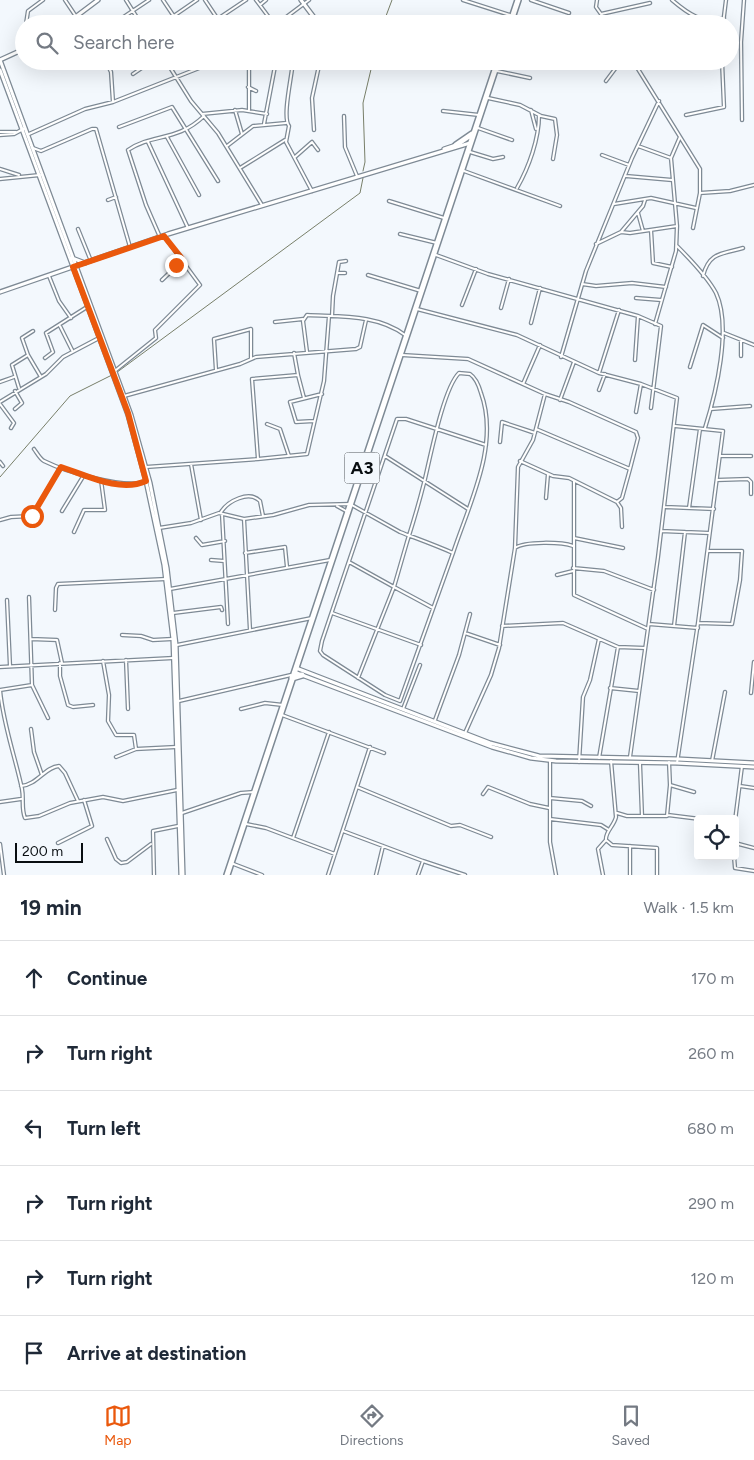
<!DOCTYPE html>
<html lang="en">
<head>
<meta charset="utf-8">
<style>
  :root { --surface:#fff; --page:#f6f6f7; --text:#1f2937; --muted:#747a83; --line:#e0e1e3; --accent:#ea580c }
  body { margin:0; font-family:Figtree,sans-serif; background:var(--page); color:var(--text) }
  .controls { position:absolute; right:15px; bottom:15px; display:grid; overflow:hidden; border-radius:5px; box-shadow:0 5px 20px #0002 }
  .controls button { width:45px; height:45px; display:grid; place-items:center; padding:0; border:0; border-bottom:1px solid var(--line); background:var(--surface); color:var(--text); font:25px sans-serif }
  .scale { position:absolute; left:15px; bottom:12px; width:68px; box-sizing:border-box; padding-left:5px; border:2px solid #090e11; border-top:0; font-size:14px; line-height:18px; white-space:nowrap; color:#090e11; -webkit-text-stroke:4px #f3f8fd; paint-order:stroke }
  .stop { position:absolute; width:15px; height:15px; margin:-11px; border:4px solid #ea580c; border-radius:50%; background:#fff }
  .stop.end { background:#ea580c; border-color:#fff; box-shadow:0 1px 5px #0008 }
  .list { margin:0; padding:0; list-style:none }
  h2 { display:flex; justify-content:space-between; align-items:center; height:65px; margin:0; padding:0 20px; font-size:21px }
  h2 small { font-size:16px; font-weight:400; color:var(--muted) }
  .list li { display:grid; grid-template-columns:32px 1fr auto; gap:15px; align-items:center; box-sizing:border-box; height:75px; padding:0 20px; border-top:1px solid var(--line) }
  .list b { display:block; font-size:19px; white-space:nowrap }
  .list em { font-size:16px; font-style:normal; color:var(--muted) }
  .icon { flex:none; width:28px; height:28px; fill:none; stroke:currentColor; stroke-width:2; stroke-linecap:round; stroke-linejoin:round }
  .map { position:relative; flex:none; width:754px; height:875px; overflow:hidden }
  .search { position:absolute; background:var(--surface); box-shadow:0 5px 20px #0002; left:15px; right:15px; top:15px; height:55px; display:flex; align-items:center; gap:12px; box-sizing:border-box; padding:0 18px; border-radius:28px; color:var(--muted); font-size:19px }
  .sheet { height:515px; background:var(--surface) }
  nav { display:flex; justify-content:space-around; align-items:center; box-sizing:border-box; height:70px; border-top:1px solid var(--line); background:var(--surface); font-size:14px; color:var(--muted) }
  nav a { display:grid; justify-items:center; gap:2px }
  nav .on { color:var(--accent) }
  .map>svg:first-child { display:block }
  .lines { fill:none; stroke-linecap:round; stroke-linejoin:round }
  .stream { stroke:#787f69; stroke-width:1 }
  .street-casing { stroke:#7e8a95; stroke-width:4.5 }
  .secondary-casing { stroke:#7e8a95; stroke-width:5.5 }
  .highway-casing { stroke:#7e8a95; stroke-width:8 }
  .street { stroke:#fff; stroke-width:2 }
  .secondary { stroke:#fff; stroke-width:3 }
  .highway { stroke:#fff; stroke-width:5 }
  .route { stroke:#ea580c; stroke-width:6 }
  .labels { text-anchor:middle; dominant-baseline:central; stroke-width:5; stroke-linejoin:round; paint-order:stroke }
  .shield { fill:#f3f8fd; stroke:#4f5458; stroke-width:1 }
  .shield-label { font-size:18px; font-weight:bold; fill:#090e11 }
</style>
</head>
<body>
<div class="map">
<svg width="754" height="875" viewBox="0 0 754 875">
  <rect width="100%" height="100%" fill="#f3f8fd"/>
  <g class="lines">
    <path class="stream" d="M383,24l9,-24
      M363,171l2,-9 -2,-59 10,-42
      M116,373l244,-180 3,-15
      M0,477l70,-81 42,-21"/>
    <g class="street-casing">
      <path id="street" d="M65,0l16,24
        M126,0l15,24
        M163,0l16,24
        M205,0l16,24
        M256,0l18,24
        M463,0l50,16
        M531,0l38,13
        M597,0l-1,7 12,17
        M672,0c14,12 32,26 52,18
        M260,5l6,-5
        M601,14l49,-11
        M26,24l2,-13 15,-11
        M113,24l36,-24
        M162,24l35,-24
        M210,24l36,-24
        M277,24l32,-24
        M723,24l3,-24
        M106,61l5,11 2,30
        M166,61l25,40 27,32 44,72
        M293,61c-1,15 -11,56 -4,65l-3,16 26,49
        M633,61l67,108v24l-7,35
        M699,61l1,2
        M497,71l33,7
        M133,74l19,-13
        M606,81l15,-20
        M248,87l8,4
        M488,98l32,7 21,11 14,3 2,16 -4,24
        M235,110l7,24
        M249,110v-49
        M531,110l5,19
        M443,111l36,4
        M202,114l40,-4 25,4
        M686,115l38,-8 -2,-46
        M344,116l1,31 12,29
        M742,120l-1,-78 3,-42
        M264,124l12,-63
        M119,127l53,-20 46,74
        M478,128l34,12
        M314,130l-2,-32 8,-37
        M0,132h16
        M29,134l56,-25 28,-7 104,-41
        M0,135l14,-1 11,-6
        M167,137l32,58
        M148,142l40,86
        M227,146l26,-20 33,-3
        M638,146l33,12
        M33,148l8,3 51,-22h4l34,118
        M470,152l23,7 10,-2
        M602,155l27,10
        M295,157l17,-15 6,8
        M240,168l45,-28
        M0,169l19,6
        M464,171l96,35
        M626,176l46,4
        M0,179l40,-4
        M517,188c12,-21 22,-49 22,-73
        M700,193l30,-2 24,-6
        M108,200l8,-3
        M389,201l55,17
        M614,204l37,-6 45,10
        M638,213l5,18
        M78,229l13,32
        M651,230l2,33 19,4
        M621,232l9,1 47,-7
        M400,234l37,9
        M160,237l-14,-32 -18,-55c25,-17 49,-8 76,-34
        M596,244l25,-12 22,-26 2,-6
        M677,246c12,12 31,32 39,47 16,34 0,100 -11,135
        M436,255l52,19 150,42 23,10 -10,82
        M337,273h8
        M368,275l53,16
        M49,276l10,25 12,17
        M703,276c6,-24 19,-22 40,-28
        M162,280l21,-20
        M582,284l14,2 36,-3 34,4
        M636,298l25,2
        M462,305l14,-36
        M501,308l8,-29
        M417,309l100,26 82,38 42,11 36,14 -19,159 -28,200
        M332,316l1,-20 6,-34 7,-1
        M275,322l28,-3
        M531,323l9,-35
        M655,324l21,-73 1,-25 -6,-68 9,-21
        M60,326l12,24
        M724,333l30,12
        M741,340v16
        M307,352l-4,-31 4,-6c33,2 70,-1 98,20
        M28,355l-6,-17 11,-7
        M402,355l66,4 77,35 24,8 67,30 2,6 -8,31 -94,-40
        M561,357l25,-86 46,-113 27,-57
        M45,358l8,-6 -7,-19 41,-26
        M635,360l3,-44
        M690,367l13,-42 20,13
        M116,370l40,-32 -1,-8 45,-45 -36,-49
        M216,370l-2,-31 37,-10v30
        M599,373l20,-63
        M298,375l6,23
        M0,382l14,-5
        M523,384l17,-39
        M19,388l-7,-23 16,-10 13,22
        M599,390l6,-16
        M124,396l116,-32 16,-7 100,-8 4,-2 6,-27
        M560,400l14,-38
        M0,402l46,-28 17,-17 36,-19
        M0,404l14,19 -3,5
        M15,409l7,-6 -7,-12
        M711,409l39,-3
        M636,412l5,-28
        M314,421l-18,1 -6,-20 32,-8
        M267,424l13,5 9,27
        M675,426l48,5 -25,192 34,1 8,-44 2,-29h-34
        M500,442l2,-20 33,11
        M34,449c3,4 6,10 10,12 20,10 82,29 102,20
        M385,456l83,53
        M720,456h31
        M258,459l49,-5 17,-73 5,-65
        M520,461l33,15 16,2 48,24 4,6 1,19
        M0,462l3,4
        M191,464l10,56
        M146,467l112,-8 -6,-80 46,-4 -4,-22
        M717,480l31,-1 3,3v12
        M574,481v57
        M546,498l2,-24
        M617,502l5,-4 8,-29
        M337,506l9,5
        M665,507l49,2
        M689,508l11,-79
        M62,511l22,-36
        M221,512c7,-11 28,-22 39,-11l3,15
        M222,514l6,110
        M244,519l29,-4 36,-10 41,-1 50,28c18,7 35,13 53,21 16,-49 47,-108 28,-160 -2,-7 -5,-15 -11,-19l-11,-1c-16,16 -29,86 -35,110 -5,20 -11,40 -17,59l-13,45 -45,-25
        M0,520l11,-3 21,-1 29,-49
        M159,528l32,-5 28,-10 25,6 6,111
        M661,531l48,2
        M74,532l10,-22h21l-4,-30
        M196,538l6,7 23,-4
        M515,548c10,-7 47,-6 58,-2
        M623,548l-49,-10v57l74,34
        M245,553l40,-6 2,20
        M453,553l-53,148 -15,-6 -62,-40 -3,-4 2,-10 75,-222h9l80,26
        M211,560l13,1
        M573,568l31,3 50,19
        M557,575l16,-4
        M170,589l160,-29
        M7,600l3,66
        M55,610l1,-22 2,-4 108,-5
        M173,613l48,-6 1,3
        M332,613l89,32
        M649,624l49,4
        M502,626l61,-3 55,24 27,1
        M674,626l11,-94
        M465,633l35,12
        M122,635l19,1 12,4 19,-1
        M31,639l26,1 5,23
        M177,645l135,-27
        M126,660l2,49
        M103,661l6,34 -1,26 8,14h18l2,14
        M60,663v13l8,29 5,2 20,-2
        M0,667l173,-9
        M358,678l36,-91 39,21
        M32,685l16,33
        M610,688l29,3
        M0,690c3,34 15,66 22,99 2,10 -1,19 3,29l14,-2 31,-13 33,-6 20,4 54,-11
        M0,690l32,-5 -3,-88
        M751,693l3,-31
        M179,701l112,-26
        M241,709l24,-6 18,2
        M403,709l17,-44
        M282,715l102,38
        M435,720l24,-65 11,-41
        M31,729l3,23 8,23
        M465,733l26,-58 8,-27 16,-100 3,-81 15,-27 12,-46
        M116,757l20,-8 40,-2
        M599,758l19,-111
        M550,761v81l6,33
        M611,761l5,56c-2,9 -11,15 -10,23l6,5 45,3v27
        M712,761l13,-69
        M579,762l4,-65 7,-17 9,-41
        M677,763l21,-140
        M640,764l2,52
        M670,785l24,7
        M21,786c16,-1 24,-19 38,-20l6,7 13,28
        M740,786l14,2
        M357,787l94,39 9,-1 31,12
        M483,794l5,-7 42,17 19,4
        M550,798l32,3 9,5
        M0,802l21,-3
        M182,813l59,-20 13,-1
        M617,813l10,3h40l3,-31 -1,-23
        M668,815l32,4
        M550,819l51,6 8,5
        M735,821l7,-55
        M246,824l20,4 69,26
        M343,831l80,30 -5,14
        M293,838l36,-106
        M107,839l9,20 5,4 6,-1 24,-18
        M58,843l34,-17 -8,-26
        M735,843l19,5
        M0,844l4,31
        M734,856l1,12 19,3
        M423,861l42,14
        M231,863l31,12
        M154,875l-1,-44 25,-5
        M328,875l42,-128
        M376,875l7,-29
        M603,875l-5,-26 8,-9
        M630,875v-29"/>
    </g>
    <g class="secondary-casing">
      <path id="secondary" d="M301,0l18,24
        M66,24l32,-24
        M0,60l131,355 19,68 17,85 9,77 7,230
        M0,60l24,-11
        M0,70l128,345 18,66 18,84 9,74 8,236
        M444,149l12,-4
        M72,258l13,5
        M0,292l168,-58 302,-91
        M296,668l194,75 49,13 139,3 76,4
        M294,672l198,75 39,11 25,3 121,2 77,4"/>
    </g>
    <g class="highway-casing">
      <path id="highway" d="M510,24l8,-24
        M456,145l16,-11
        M292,678l10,-3
        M227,875l271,-814"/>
    </g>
    <use href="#street" class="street"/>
    <use href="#secondary" class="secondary"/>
    <use href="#highway" class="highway"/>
  </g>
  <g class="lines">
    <path class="route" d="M32,516l29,-49c25,8 59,26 85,14l-18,-68 -55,-146 91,-31 19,24 -7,5"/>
  </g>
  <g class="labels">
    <rect class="shield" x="344.5" y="452.5" width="35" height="31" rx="4"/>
    <g class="shield-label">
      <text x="362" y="468">A3</text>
    </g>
  </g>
</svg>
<div class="controls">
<button><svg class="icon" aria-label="locate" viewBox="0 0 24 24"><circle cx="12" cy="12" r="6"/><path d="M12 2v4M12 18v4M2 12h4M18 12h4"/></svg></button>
</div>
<div class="scale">200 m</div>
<div class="stop" style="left:32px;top:516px"></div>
<div class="stop end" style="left:176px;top:265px"></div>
<div class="search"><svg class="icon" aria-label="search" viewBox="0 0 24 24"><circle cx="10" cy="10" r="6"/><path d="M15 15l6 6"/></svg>Search here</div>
</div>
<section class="sheet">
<h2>19 min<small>Walk · 1.5 km</small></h2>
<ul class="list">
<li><svg class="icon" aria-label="ahead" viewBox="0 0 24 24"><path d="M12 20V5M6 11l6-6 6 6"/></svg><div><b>Continue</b></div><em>170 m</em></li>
<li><svg class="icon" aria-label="right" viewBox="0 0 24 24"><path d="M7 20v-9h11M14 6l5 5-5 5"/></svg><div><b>Turn right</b></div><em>260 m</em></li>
<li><svg class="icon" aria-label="left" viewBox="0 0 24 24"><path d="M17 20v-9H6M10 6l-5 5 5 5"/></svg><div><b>Turn left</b></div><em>680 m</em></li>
<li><svg class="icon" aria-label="right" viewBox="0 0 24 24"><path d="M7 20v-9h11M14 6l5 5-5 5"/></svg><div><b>Turn right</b></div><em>290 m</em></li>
<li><svg class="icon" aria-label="right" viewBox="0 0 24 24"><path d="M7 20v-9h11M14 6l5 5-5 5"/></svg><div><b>Turn right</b></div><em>120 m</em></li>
<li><svg class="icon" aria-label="arrive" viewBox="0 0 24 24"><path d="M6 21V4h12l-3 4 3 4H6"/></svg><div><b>Arrive at destination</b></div></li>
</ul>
</section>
<nav>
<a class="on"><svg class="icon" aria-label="map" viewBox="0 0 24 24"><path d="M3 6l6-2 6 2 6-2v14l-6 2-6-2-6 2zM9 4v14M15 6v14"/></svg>Map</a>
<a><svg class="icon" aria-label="directions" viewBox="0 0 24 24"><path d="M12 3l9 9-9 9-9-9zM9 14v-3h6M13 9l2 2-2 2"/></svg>Directions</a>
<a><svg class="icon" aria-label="saved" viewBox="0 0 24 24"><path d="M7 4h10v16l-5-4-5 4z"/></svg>Saved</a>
</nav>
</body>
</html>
